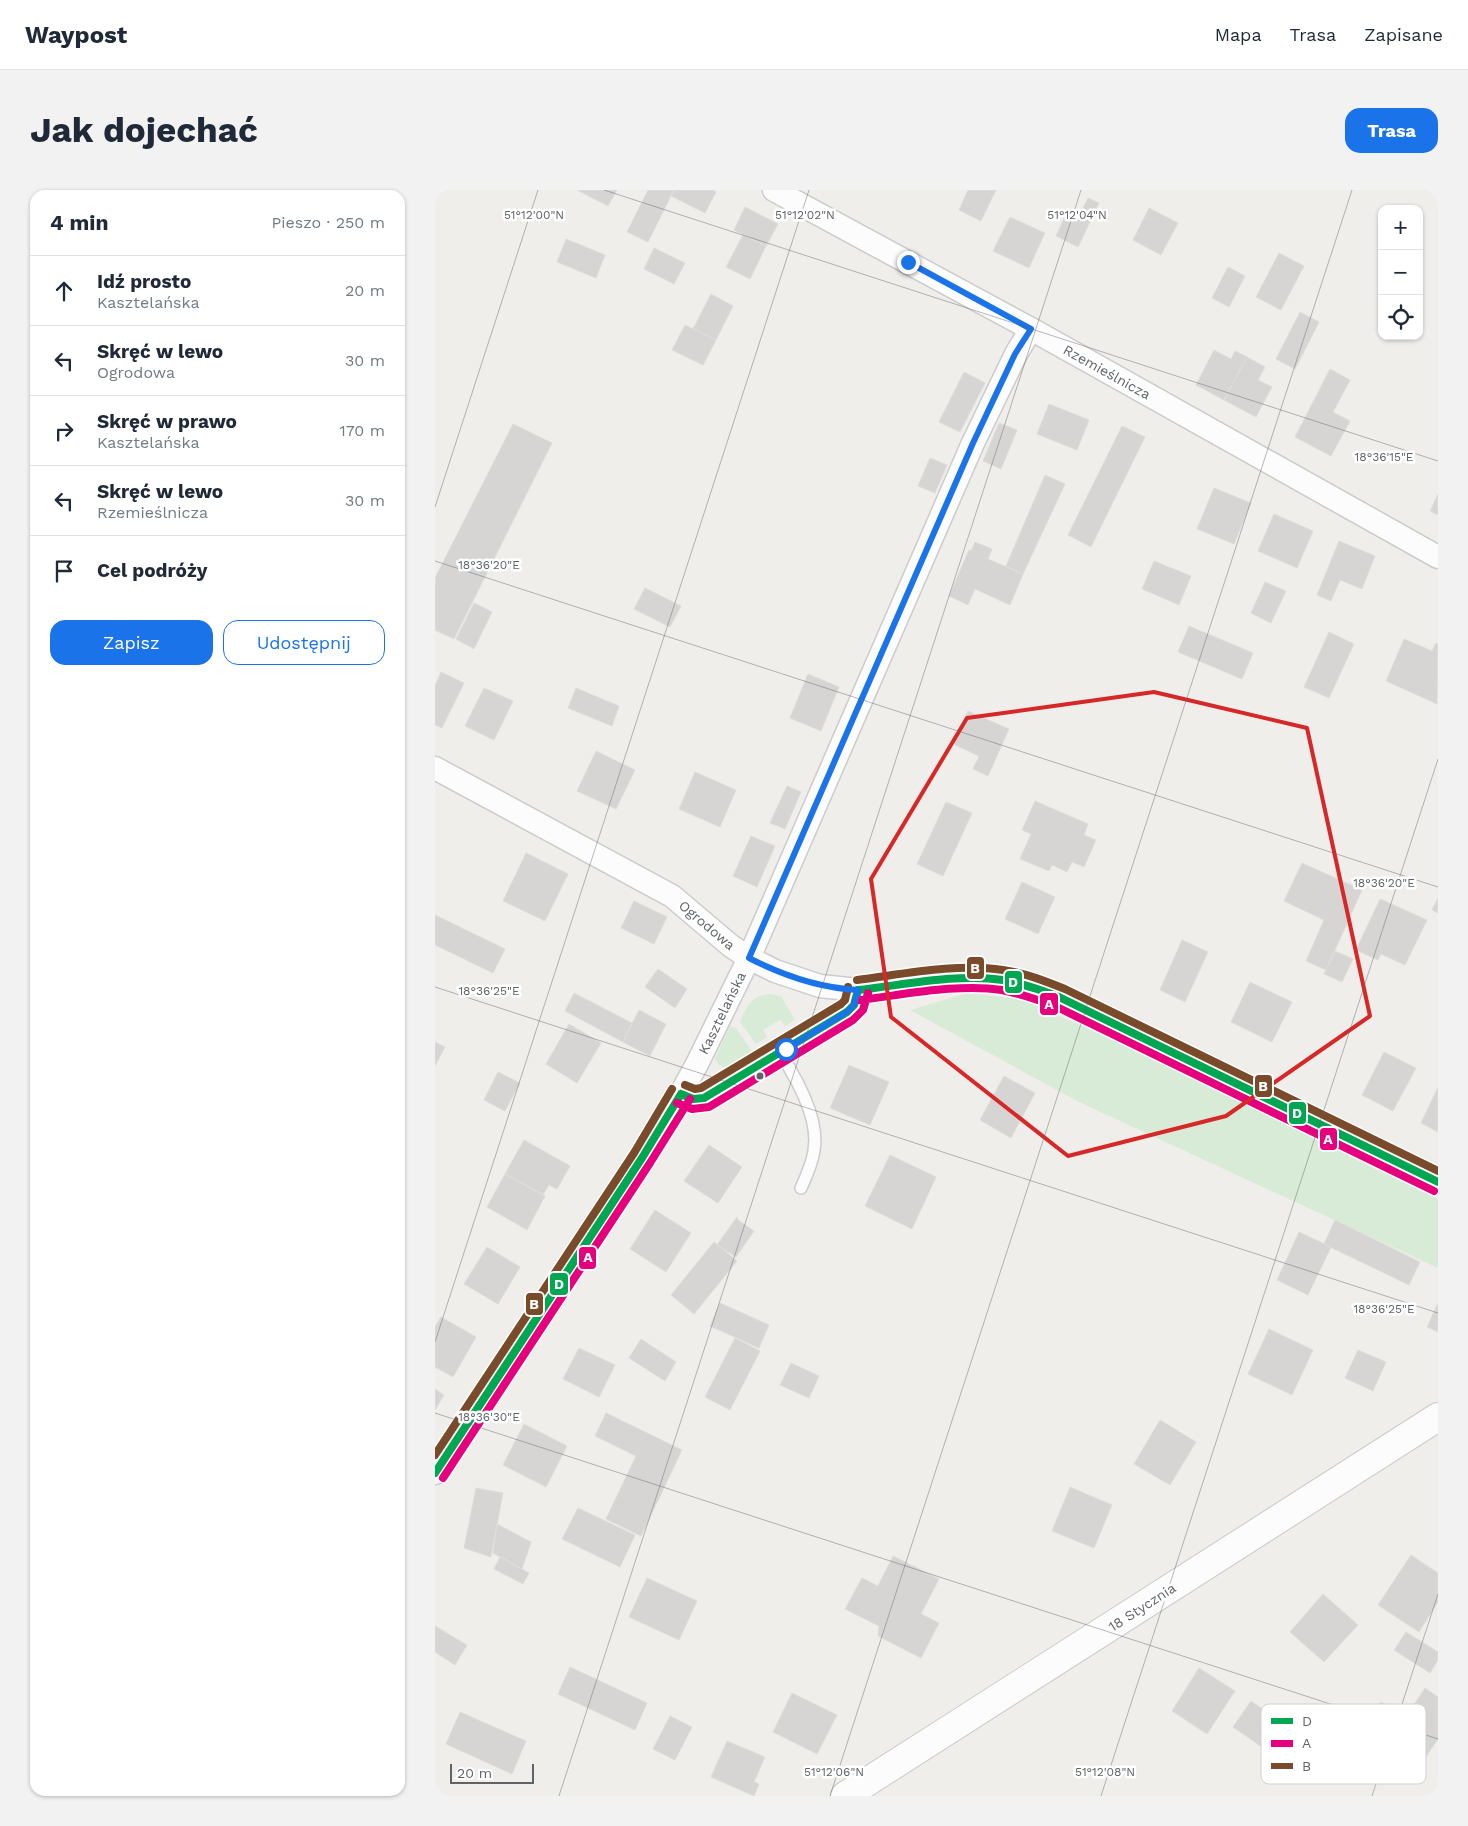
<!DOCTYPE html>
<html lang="pl">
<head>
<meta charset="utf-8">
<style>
  :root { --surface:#fff; --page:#f2f2f3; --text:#1f2937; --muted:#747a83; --line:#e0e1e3; --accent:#1a73e8 }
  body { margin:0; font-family:"Work Sans",sans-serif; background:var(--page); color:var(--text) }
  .controls { position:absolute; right:15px; top:15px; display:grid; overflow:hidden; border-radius:10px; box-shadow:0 1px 4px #0004 }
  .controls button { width:45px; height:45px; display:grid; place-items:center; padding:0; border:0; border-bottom:1px solid var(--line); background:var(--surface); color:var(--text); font:25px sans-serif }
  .scale { position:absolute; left:15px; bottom:12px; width:84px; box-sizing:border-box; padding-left:5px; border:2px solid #5f6368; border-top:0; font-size:14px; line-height:18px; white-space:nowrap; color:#5f6368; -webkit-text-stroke:4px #fff; paint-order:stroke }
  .stop { position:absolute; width:15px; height:15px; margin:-11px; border:4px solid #1a73e8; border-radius:50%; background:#fff }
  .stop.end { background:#1a73e8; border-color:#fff; box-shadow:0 1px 5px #0008 }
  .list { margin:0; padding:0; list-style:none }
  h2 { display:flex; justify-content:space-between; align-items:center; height:65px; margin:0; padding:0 20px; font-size:21px }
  h2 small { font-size:16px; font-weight:400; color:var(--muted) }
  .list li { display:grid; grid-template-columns:32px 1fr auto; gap:15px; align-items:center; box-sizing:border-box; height:70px; padding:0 20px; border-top:1px solid var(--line) }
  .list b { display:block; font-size:19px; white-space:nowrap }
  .list p { margin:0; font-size:16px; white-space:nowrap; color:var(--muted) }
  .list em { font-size:16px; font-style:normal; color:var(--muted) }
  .actions { display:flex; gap:10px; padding:15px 20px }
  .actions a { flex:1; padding:11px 0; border:1px solid var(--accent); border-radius:15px; text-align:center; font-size:18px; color:var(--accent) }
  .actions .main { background:var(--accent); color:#fff }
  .icon { flex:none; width:28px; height:28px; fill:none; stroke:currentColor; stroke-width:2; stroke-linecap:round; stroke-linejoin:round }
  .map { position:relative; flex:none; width:1003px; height:1606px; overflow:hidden; border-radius:15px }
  header { display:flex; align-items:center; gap:30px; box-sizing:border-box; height:70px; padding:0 25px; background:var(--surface); border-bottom:1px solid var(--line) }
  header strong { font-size:24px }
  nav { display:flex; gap:28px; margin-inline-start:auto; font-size:18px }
  .intro { display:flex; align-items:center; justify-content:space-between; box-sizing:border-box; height:120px; padding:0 30px }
  h1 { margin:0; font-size:35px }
  .button { padding:12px 22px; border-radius:15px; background:var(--accent); color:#fff; font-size:18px; font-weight:700 }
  main { display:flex; gap:30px; padding:0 30px }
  aside { flex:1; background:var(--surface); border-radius:15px; box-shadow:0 1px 4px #0004 }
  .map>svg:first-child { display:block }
  .green { fill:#d8ebd6 }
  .building { fill:#d6d5d3; stroke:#deddd9 }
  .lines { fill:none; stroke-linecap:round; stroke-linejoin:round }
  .lane-casing { stroke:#cbcccc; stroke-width:14 }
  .street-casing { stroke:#cbcccc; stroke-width:25 }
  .secondary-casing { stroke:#cacacb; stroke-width:30 }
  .lane { stroke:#fdfcfc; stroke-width:11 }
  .street { stroke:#fdfcfc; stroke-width:22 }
  .secondary { stroke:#fdfcfc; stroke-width:28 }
  .bus-1-casing { stroke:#fff; stroke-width:11 }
  .bus-2-casing { stroke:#fff; stroke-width:11 }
  .bus-3-casing { stroke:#fff; stroke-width:11 }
  .bus-1 { stroke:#00a651; stroke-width:8 }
  .bus-2 { stroke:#e5007d; stroke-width:8 }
  .bus-3 { stroke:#7a4b2a; stroke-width:8 }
  .route { stroke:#1a73e8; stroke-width:6 }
  .marked { fill:none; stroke:#d62828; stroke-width:4; stroke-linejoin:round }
  .ticks { fill:none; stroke:#5f6368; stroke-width:1; stroke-opacity:0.45 }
  .bus-dot { fill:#5f6368; stroke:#fff; stroke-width:2 }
  .labels { text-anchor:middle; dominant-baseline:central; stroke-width:5; stroke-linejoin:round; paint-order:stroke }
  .street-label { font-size:14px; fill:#5f6368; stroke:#fff }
  .key { fill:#fff; stroke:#cfd0d2; stroke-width:1 }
  .key-label { font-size:14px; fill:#5f6368 }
  .ticks-label { font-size:12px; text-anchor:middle; fill:#5f6368; stroke:#fff; stroke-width:5; stroke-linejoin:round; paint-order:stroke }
  .line-badge { stroke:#fff; stroke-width:2 }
  .badge-label { font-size:14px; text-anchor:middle; font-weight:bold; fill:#fff }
</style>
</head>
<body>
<header>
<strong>Waypost</strong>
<nav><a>Mapa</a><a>Trasa</a><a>Zapisane</a></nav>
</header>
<div class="intro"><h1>Jak dojechać</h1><a class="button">Trasa</a></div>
<main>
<aside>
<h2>4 min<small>Pieszo · 250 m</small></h2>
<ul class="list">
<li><svg class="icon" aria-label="ahead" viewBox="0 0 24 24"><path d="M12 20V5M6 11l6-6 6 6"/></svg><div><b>Idź prosto</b><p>Kasztelańska</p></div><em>20 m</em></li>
<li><svg class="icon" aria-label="left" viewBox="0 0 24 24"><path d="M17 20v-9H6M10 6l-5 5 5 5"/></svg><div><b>Skręć w lewo</b><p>Ogrodowa</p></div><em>30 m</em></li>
<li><svg class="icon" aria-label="right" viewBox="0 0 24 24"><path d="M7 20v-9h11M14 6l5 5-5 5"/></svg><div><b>Skręć w prawo</b><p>Kasztelańska</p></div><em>170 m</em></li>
<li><svg class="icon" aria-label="left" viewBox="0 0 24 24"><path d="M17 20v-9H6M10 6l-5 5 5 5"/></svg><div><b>Skręć w lewo</b><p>Rzemieślnicza</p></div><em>30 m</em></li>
<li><svg class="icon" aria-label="arrive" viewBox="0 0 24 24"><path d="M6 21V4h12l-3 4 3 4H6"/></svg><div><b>Cel podróży</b></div></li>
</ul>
<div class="actions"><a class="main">Zapisz</a><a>Udostępnij</a></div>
</aside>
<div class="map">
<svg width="1003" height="1606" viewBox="0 0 1003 1606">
  <rect width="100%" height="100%" fill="#efeeea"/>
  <path class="green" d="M533,803l52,6 115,50 303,150v69l-359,-166 -169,-92z
    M335,804l11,2 14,24 -10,6 -5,-6 -17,10 4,7 -11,7 -16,-22c6,-15 12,-27 30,-28z
    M295,836l6,2 17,25 -24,14h-8l-5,-5 -1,-4z"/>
  <path class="building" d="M142,0h40l-9,16z
    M213,0h26l-26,52 -21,-10z
    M239,0h39l3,2 -11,21 -34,-17z
    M533,0h28l-15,31 -22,-11z
    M653,8l11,5 -21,44 -22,-11 10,-22 11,6z
    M310,17l33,17 -12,22 -32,-16z
    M714,18l29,15 -17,32 -28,-15z
    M575,27l35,16 -16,35 -36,-17z
    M308,45l23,11 -16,33 -24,-12z
    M131,49l39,16 -9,23 -39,-16z
    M219,58l31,15 -11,21 -30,-15z
    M844,63l25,13 -23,44 -25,-13z
    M793,77l17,9 -16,31 -17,-9z
    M276,104l22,12 -17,34 -23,-11z
    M865,122l19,10 -24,47 -19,-10z
    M250,135l31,15 -13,25 -31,-15z
    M779,160l17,9 4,-8 12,6 -23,43 -28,-15z
    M812,167l18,10 -7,13 14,7 -16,30 -32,-17z
    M895,179l20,11 -17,32 17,9 -19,35 -36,-19z
    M529,182l21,11 -25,49 -21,-10z
    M614,214l40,16 -12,30 -40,-16z
    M564,233l18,7 -16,39 -18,-8z
    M78,234l39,19 -98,196 -19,-9v-52z
    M687,236l23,11 -54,110 -23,-12z
    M495,268l17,7 -12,28 -17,-7z
    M610,285l20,9 -42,90 -17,-8z
    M779,298l37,15 -17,41 -37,-15z
    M1003,304v21l-8,-4z
    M839,324l39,17 -16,37 -39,-17z
    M904,351l36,15 -13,33 -22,-9 -9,21 -14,-6z
    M540,352l17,7 -4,10 35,15 -13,31 -35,-16 -7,16 -19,-9 20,-46 2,1z
    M719,371l37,15 -12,29 -37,-16z
    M830,392l21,9 -15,32 -20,-10z
    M210,398l36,18 -11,21 -36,-18z
    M39,413l18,9 -18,37 -18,-10z
    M754,436l64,27 -11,26 -64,-27z
    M894,442l25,12 -25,54 -25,-11z
    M969,449l28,12 4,-8 2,1 -1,60 -51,-23z
    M6,482l23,11 -22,45 -7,-3v-39z
    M373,484l31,13 -18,44 -31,-13z
    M49,498l29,13 -19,39 -29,-14z
    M141,498l43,18 -7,20 -44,-18z
    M533,521l41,18 -21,47 -15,-7 6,-13 -26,-12z
    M161,561l39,19 -19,39 -39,-18z
    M260,582l41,18 -16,37 -41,-18z
    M352,596l14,6 -16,37 -15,-6z
    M600,611l53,23 -4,11 12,5 -12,27 -12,-5 -5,10 -15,-7 -3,6 -29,-12 11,-25 -9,-4z
    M511,612l26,11 -29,63 -26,-12z
    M316,646l24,10 -18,41 -24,-11z
    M91,663l42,21 -23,47 -42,-20z
    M867,673l60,27 -36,80 -20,-9 18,-41 -40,-19z
    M587,692l33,15 -17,37 -33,-15z
    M1003,708v15l-6,-3z
    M945,709l47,21 -22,45 -24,-11 -3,6 -22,-10z
    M199,711l33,16 -13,27 -33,-16z
    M0,725l70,34 -12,24 -58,-28z
    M747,750l26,12 -23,50 -25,-12z
    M900,761l18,8 -11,23 -18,-8z
    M223,779l29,20 -12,19 -30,-21z
    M815,792l42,20 -20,40 -41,-20z
    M139,803l58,30 -9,19 -58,-31z
    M204,820l27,14 -16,32 -27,-14z
    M134,834l32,19 -24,40 -31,-19z
    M0,852l10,5 -10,19z
    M949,862l32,16 -23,43 -31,-16z
    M414,875l40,17 -19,43 -40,-17z
    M63,882l22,11 -15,28 -21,-11z
    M569,886l31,17 -24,45 -31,-18z
    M1003,897v45l-17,-9z
    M89,950l46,26 -13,23 -8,-4 -6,10 -38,-21z
    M274,955l33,22 -24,36 -34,-22z
    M455,965l46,22 -24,52 -47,-23z
    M70,984l40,22 -18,34 -40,-23z
    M220,1020l36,23 -25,39 -36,-23z
    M302,1027l1,3 16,11 -18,26 -19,-12z
    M900,1030l85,42 -11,23 -85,-41z
    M864,1042l32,15 -23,48 -31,-15z
    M279,1052l23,19 -43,53 -23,-19z
    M52,1057l33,20 -22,37 -34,-20z
    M285,1113l49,22 -10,23 -49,-22z
    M1003,1113v29l-11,-5z
    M6,1127l35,20 -23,40 -18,-10v-40z
    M834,1139l44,21 -21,45 -44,-21z
    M300,1148l25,13 -30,59 -25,-13z
    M206,1149l35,23 -11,19 -36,-23z
    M144,1158l36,17 -16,32 -36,-18z
    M923,1160l28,12 -13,29 -28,-13z
    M356,1173l28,13 -10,22 -29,-13z
    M0,1199l9,6 -9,15z
    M171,1223l76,37 -41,86 -35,-17 30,-63 -41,-20z
    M725,1230l36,22 -26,43 -36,-21z
    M89,1234l43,22 -21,41 -43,-22z
    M635,1297l42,18 -18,43 -42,-17z
    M41,1298l27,5 -12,64 -27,-9z
    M143,1318l57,27 -15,32 -58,-28z
    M62,1334l34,18 -9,27 -29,-16z
    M976,1365l27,18v29l-19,30 -41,-27z
    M458,1366l46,23 -18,35 18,9 -18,35 -43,-22 1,-10 -34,-17 17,-31 16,8z
    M65,1367l29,16 -6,11 -29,-15z
    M212,1388l50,23 -18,39 -50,-23z
    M888,1404l35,31 -34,37 -34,-30z
    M0,1436l32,19 -12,20 -20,-13z
    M971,1442l32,20v8l-8,13 -36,-23z
    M135,1477l77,36 -12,27 -77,-36z
    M764,1478l36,23 -28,43 -35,-23z
    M990,1498l13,9v42l-15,22 -56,-38 14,-21 24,16z
    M357,1503l45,22 -20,39 -44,-22z
    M816,1511l72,50 -18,26 -72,-50z
    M25,1522l66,29 -14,33 -66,-30z
    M235,1526l22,11 -17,33 -22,-11z
    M292,1551l38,16 -11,25 5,2 -5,12 -43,-19z"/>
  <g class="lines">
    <g class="lane-casing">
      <path id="lane" d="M345,863c17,26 40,66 34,98 -2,13 -8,26 -13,37"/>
    </g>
    <g class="street-casing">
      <path id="street" d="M339,0l257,139 407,228
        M0,578l237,128 59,50 18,12 26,13 45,15 38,4 102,-12 41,2 32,7 28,11 84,41 293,143
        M246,904l12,5 11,-1 143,-86 7,-7 4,-15
        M0,1283l234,-358 28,-51 52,-106 224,-515 43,-89 15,-25"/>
    </g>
    <g class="secondary-casing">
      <path id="secondary" d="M410,1606l593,-379"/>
    </g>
    <use href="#lane" class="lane"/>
    <use href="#street" class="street"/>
    <use href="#secondary" class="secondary"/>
    <g class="bus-1-casing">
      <path id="bus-1" d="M423,800c46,-5 99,-17 145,-10 20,4 39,10 58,18l377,184
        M246,904l12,5 11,-1 143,-86 7,-7 4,-15
        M0,1283l207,-315 39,-64"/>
    </g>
    <g class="bus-2-casing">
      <path id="bus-2" d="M424,810c44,-5 99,-17 143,-10 19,4 37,10 55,17l377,184
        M242,913l15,6 17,-2 144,-87 10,-10 5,-17
        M8,1288l207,-315 40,-64"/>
    </g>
    <g class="bus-3-casing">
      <path id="bus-3" d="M422,790c47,-6 98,-17 146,-10 22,3 42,11 62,19l373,182
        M250,895l10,4 6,-1 140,-84 4,-4 3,-13
        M0,1265l199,-302 38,-64"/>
    </g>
    <use href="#bus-1" class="bus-1"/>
    <use href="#bus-2" class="bus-2"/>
    <use href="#bus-3" class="bus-3"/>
  </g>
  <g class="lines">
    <path class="route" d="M351,859l61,-37 7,-7 4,-15c-39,-2 -74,-14 -109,-32l224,-515 42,-89 16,-25 -123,-67"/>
  </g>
  <path class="marked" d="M719,502l153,36 63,288 -144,100 -158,40 -177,-139 -20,-138 96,-161z"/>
  <path class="ticks" d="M169,0l834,271M0,317l103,-317M0,371l1003,326M0,797l1003,326M0,1152l374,-1152M0,1223l1003,326M124,1606l522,-1606M395,1606l522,-1606M666,1606l337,-1037M937,1606l66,-202"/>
  <circle class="bus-dot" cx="325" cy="886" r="4.5"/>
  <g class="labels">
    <g class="street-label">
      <text transform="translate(672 182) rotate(29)">Rzemieślnicza</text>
      <text transform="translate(272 735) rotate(40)">Ogrodowa</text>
      <text transform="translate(287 823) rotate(-64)">Kasztelańska</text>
      <text transform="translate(707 1417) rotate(-33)">18 Stycznia</text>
    </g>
  </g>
  <rect x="826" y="1514" width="165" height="80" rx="8" class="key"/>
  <rect x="836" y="1528" width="22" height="6" fill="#00a651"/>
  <rect x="836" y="1550" width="22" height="7" fill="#e5007d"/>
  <rect x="836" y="1573" width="22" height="6" fill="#7a4b2a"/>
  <g class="key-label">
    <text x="867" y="1536">D</text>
    <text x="867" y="1558">A</text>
    <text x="867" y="1581">B</text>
  </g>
  <g class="ticks-label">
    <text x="99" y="29">51°12'00"N</text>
    <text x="370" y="29">51°12'02"N</text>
    <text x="642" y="29">51°12'04"N</text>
    <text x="949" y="271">18°36'15"E</text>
    <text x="54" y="379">18°36'20"E</text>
    <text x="949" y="697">18°36'20"E</text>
    <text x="54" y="805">18°36'25"E</text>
    <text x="949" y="1123">18°36'25"E</text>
    <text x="54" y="1231">18°36'30"E</text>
    <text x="399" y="1586">51°12'06"N</text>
    <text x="670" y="1586">51°12'08"N</text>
  </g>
  <g class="line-badge">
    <rect x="531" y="766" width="19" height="24" rx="5" fill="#7a4b2a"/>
    <rect x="569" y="780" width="19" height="24" rx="5" fill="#00a651"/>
    <rect x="604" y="802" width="20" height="24" rx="5" fill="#e5007d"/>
    <rect x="819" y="884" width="19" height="24" rx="5" fill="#7a4b2a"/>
    <rect x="853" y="911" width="19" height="24" rx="5" fill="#00a651"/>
    <rect x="884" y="937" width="19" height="24" rx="5" fill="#e5007d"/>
    <rect x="143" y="1056" width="19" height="24" rx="5" fill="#e5007d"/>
    <rect x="114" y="1082" width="20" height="24" rx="5" fill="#00a651"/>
    <rect x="90" y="1102" width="19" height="24" rx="5" fill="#7a4b2a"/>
  </g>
  <g class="badge-label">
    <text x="540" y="783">B</text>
    <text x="578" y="797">D</text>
    <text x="614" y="819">A</text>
    <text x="828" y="901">B</text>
    <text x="862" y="928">D</text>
    <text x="893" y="954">A</text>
    <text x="153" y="1072">A</text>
    <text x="124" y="1099">D</text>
    <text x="99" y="1119">B</text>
  </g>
</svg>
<div class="controls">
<button>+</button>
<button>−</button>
<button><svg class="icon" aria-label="locate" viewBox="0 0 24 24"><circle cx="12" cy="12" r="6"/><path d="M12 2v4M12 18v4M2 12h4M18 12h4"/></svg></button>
</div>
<div class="scale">20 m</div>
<div class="stop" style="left:351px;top:859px"></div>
<div class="stop end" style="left:473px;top:72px"></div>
</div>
</main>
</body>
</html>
